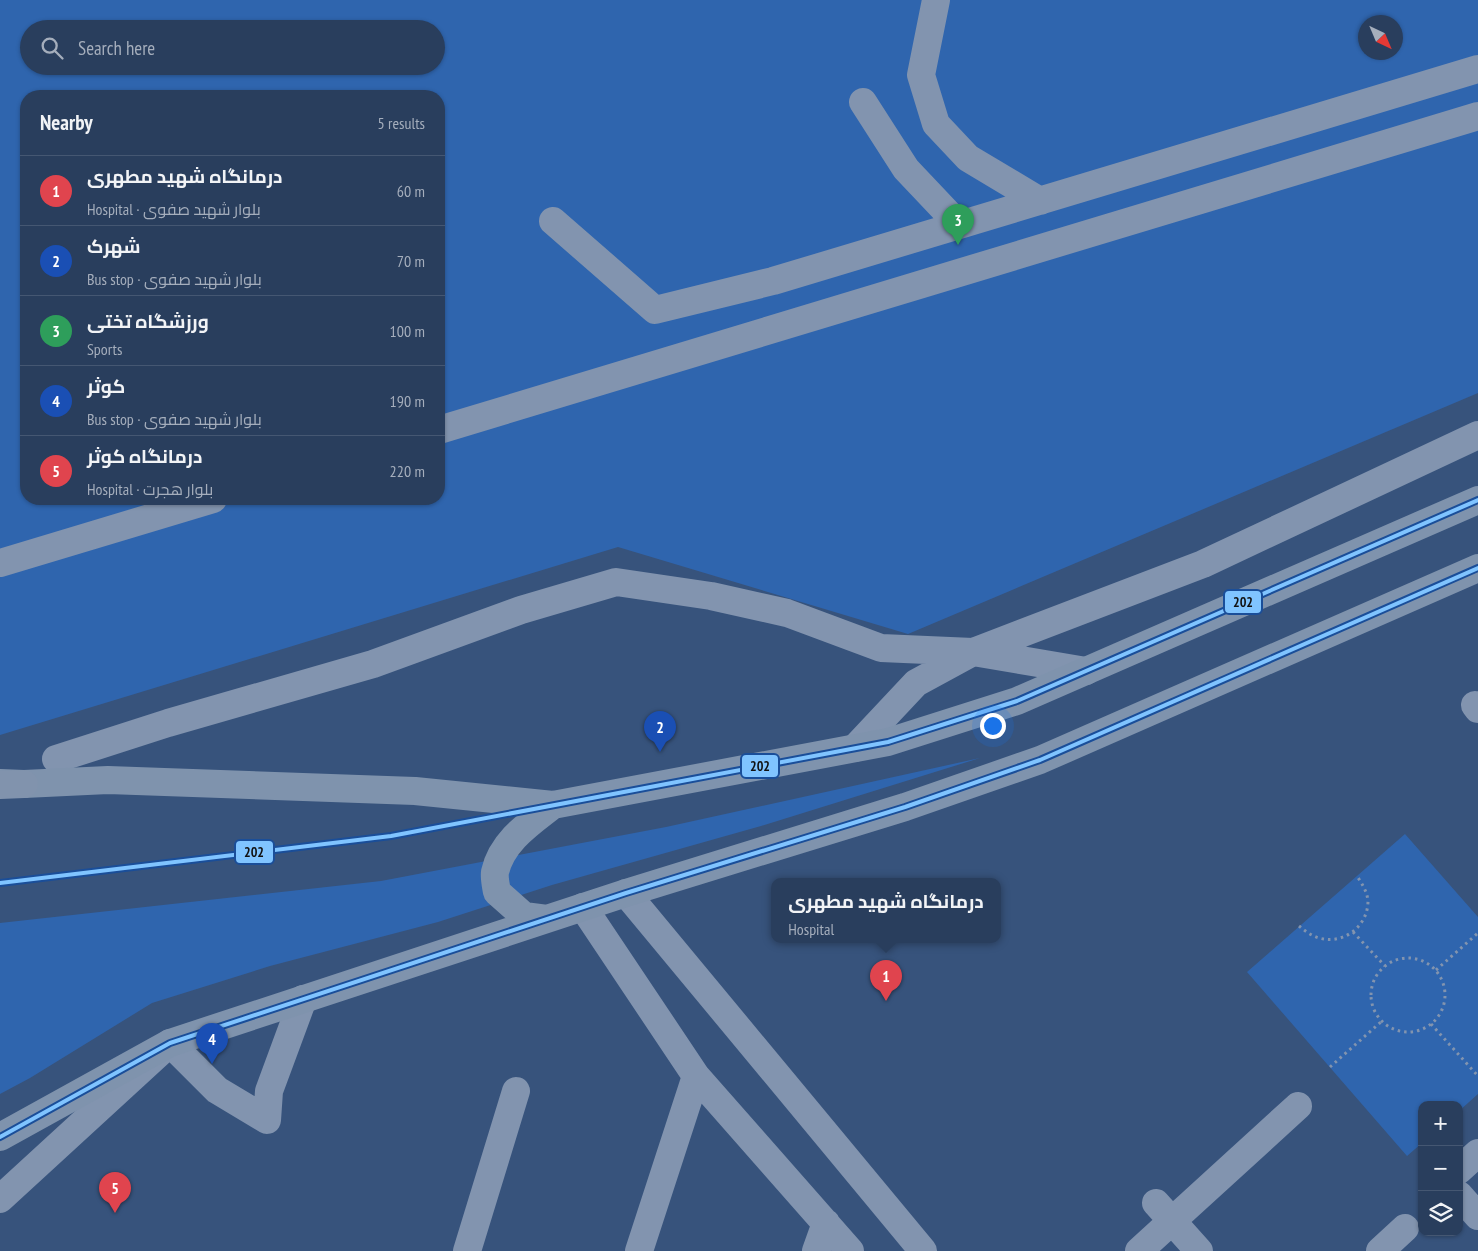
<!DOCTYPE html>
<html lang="en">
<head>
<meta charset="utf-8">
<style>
  :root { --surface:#293e5d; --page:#314563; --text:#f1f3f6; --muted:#a5aebc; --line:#455772; --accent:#bca0f2 }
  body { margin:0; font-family:"PT Sans Narrow",Cairo,sans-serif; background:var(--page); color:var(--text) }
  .controls { position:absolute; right:15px; bottom:15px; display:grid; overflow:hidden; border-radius:10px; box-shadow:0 1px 4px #0004 }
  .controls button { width:45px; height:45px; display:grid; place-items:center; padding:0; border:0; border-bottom:1px solid var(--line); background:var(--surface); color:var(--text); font:25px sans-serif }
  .compass { position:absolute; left:1358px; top:15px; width:45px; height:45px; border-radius:50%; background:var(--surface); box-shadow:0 1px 4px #0004; rotate:136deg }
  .you { position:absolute; left:992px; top:725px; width:18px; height:18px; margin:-12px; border:4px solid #fff; border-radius:50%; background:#1a73e8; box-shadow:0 0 0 8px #1a73e833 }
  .badge { display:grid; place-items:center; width:32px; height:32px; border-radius:50%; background:var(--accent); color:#fff; font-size:16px; font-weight:700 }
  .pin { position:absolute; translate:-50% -41px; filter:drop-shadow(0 1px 2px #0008) }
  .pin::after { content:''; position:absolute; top:26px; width:18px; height:15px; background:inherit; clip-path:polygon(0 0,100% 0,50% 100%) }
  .popup { position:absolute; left:771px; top:878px; width:230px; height:65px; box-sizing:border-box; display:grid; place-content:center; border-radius:10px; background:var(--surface); filter:drop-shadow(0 1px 4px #0005); font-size:16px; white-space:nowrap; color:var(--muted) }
  .popup b { font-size:19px; color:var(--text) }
  .popup::after { content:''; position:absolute; left:50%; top:100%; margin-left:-10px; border:10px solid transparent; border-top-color:var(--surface) }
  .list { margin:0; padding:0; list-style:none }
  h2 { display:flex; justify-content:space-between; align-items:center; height:65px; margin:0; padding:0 20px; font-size:21px }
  h2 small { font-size:16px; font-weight:400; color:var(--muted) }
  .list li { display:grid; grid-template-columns:32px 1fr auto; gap:15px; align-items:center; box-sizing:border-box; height:70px; padding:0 20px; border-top:1px solid var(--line) }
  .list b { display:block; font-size:19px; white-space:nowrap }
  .list p { margin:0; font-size:16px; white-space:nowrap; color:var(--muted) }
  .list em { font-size:16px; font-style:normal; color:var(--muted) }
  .icon { flex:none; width:28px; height:28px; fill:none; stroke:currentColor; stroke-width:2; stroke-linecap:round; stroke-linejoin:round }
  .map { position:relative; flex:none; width:1478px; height:1251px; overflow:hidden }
  .search { position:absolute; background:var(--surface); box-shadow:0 1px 4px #0004; left:20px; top:20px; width:425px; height:55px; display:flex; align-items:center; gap:12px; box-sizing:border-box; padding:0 18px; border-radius:28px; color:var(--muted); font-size:19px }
  .panel { position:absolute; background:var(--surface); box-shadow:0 1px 4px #0004; left:20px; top:90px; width:425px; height:415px; border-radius:20px }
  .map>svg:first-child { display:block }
  .green { fill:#2f65ae; fill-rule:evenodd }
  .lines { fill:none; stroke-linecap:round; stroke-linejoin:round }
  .path { stroke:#8294af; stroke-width:3; stroke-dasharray:2.5 4; stroke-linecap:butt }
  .minor { stroke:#8294af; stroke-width:28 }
  .major { stroke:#7f93ad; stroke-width:28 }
  .highway { stroke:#8193ad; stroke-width:28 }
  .bus-1-casing { stroke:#1a4e99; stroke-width:8 }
  .bus-1 { stroke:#80c4ff; stroke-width:4 }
  .line-badge { stroke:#1a4e99; stroke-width:2 }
  .pale-badge-label { font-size:14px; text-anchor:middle; font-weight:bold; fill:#111 }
</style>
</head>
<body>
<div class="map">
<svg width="1478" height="1251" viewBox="0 0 1478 1251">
  <rect width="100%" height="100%" fill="#37537c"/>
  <path class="green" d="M0,0h1478v393l-570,241 -290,-87 -618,188zM1366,22h30v30h-30zM29,29h407v37h-407zM26,96h413v403h-413z
    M980,758l-219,68 -209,59 -114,37 -168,44 -118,37 -122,75 -30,16v-171l381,-42 285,-54z
    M1405,834l73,83v177l-19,17v-6h-37v38l-15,13 -160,-184z"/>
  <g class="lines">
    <path class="path" d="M1299,926c6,5 13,10 20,12 25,7 49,-12 49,-37 -1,-10 -6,-17 -11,-25
      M1353,932l32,34
      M1371 995a37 37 0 1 1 74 0a37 37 0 1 1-74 0Z
      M1436,970l42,-37
      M1431,1024l47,52
      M1330,1067l52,-46"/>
    <path class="minor" d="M936,0l-15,75 15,49 32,34 72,43
      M863,102l43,67 53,56
      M553,221l102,89 118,-29 705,-212
      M439,430l1039,-314
      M0,563l213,-64
      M1475,705l3,4
      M855,748l61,-65 57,-31 230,-88 275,-129
      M56,759l112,-36 205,-59 148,-54 95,-28 95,14 76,17 94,35 92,4 113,19
      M626,893l297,358
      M583,907l113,169 154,175
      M1459,1170l19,-17
      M1459,1195l19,21
      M0,1199l170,-156 47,47 50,30 2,-29 34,-92
      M1156,1203l43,48
      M467,1251l49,-160
      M639,1251l57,-175
      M816,1251l10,-28
      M1139,1251l159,-145
      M1380,1251l25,-23"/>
    <path class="major" d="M0,783l24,1 84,-4 307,11 138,14 335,-63 129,-41 461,-201
      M547,919l-23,-3 -27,-24c-1,-6 -3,-14 -2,-20 7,-31 35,-49 58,-67
      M0,1137l170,-94 456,-150 279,-86 135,-47 438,-192"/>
    <path class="highway" d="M0,785l24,-1"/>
    <g class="bus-1-casing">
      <path id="bus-1" d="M0,883l391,-47 497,-94 129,-41 461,-201
        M0,1137l170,-94 456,-150 279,-86 135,-47 438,-192"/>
    </g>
    <use href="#bus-1" class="bus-1"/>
  </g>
  <g class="line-badge">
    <rect x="1224" y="590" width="38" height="24" rx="5" fill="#80c4ff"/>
    <rect x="741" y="754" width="38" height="24" rx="5" fill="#80c4ff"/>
    <rect x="235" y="840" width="39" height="24" rx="5" fill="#80c4ff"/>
  </g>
  <g class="pale-badge-label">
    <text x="1243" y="607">202</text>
    <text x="760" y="771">202</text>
    <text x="254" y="857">202</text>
  </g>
</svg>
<div class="controls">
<button>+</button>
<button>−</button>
<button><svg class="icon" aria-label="layers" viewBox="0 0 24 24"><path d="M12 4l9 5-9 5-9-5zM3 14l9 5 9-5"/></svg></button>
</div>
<svg class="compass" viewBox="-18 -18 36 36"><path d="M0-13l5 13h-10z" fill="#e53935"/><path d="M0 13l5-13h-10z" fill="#a5aebc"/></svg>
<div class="you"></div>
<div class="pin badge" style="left:886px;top:1001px;background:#e0444e">1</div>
<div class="popup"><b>درمانگاه شهید مطهری</b>Hospital</div>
<div class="pin badge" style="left:660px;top:752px;background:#1a4fb4">2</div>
<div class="pin badge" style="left:958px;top:245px;background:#2e9e5b">3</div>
<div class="pin badge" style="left:212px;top:1064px;background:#1a4fb4">4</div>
<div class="pin badge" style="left:115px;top:1213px;background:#e0444e">5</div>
<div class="search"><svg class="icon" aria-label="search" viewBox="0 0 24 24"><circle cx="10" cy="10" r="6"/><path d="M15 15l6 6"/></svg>Search here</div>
<section class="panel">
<h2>Nearby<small>5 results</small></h2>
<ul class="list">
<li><span class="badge" style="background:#e0444e">1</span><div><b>درمانگاه شهید مطهری</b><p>Hospital · بلوار شهید صفوی</p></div><em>60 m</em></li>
<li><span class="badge" style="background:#1a4fb4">2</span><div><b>شهرک</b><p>Bus stop · بلوار شهید صفوی</p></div><em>70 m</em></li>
<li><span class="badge" style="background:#2e9e5b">3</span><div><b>ورزشگاه تختی</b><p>Sports</p></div><em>100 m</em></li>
<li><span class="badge" style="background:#1a4fb4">4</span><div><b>کوثر</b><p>Bus stop · بلوار شهید صفوی</p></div><em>190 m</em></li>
<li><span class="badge" style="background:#e0444e">5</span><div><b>درمانگاه کوثر</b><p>Hospital · بلوار هجرت</p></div><em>220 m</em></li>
</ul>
</section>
</div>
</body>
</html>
